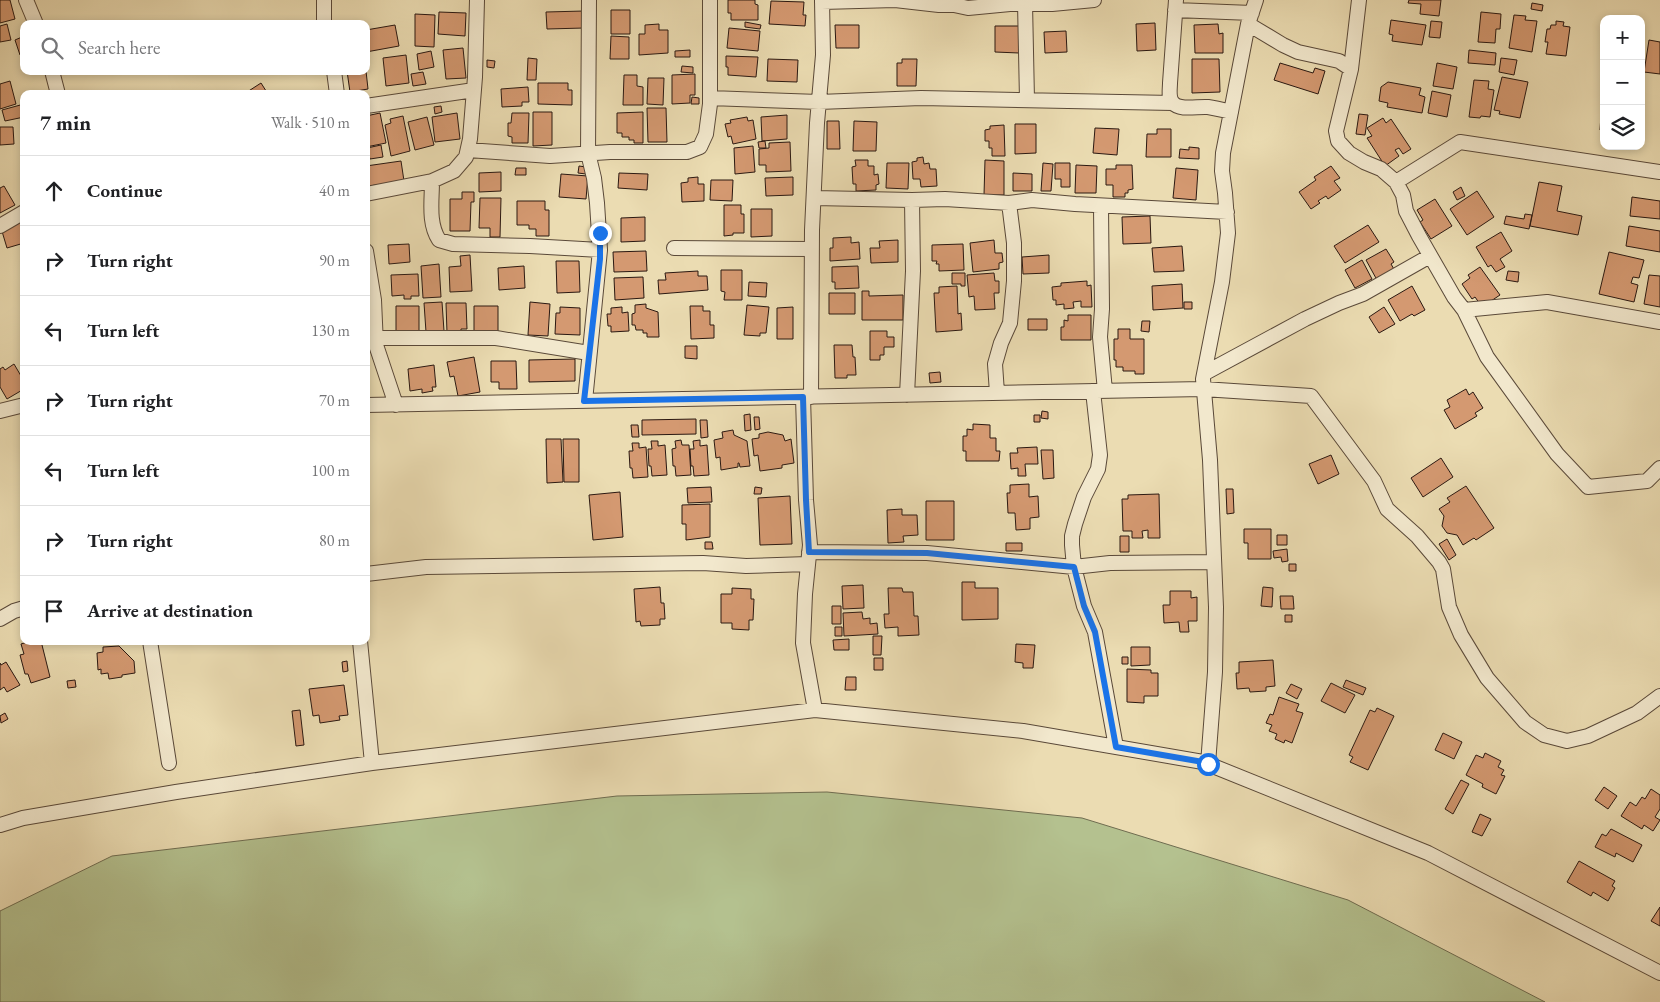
<!DOCTYPE html>
<html lang="en">
<head>
<meta charset="utf-8">
<style>
  :root { --surface:#fff; --page:#f2f2f2; --text:#202124; --muted:#757577; --line:#e0e0e0 }
  body { margin:0; font-family:"EB Garamond",serif; background:var(--page); color:var(--text) }
  .controls { position:absolute; right:15px; top:15px; display:grid; overflow:hidden; border-radius:10px; box-shadow:0 2px 8px #0003 }
  .controls button { width:45px; height:45px; display:grid; place-items:center; padding:0; border:0; border-bottom:1px solid var(--line); background:var(--surface); color:var(--text); font:25px sans-serif }
  .stop { position:absolute; width:15px; height:15px; margin:-11px; border:4px solid #1a73e8; border-radius:50%; background:#fff }
  .stop.end { background:#1a73e8; border-color:#fff; box-shadow:0 1px 5px #0008 }
  .list { margin:0; padding:0; list-style:none }
  h2 { display:flex; justify-content:space-between; align-items:center; height:65px; margin:0; padding:0 20px; font-size:21px }
  h2 small { font-size:16px; font-weight:400; color:var(--muted) }
  .list li { display:grid; grid-template-columns:32px 1fr auto; gap:15px; align-items:center; box-sizing:border-box; height:70px; padding:0 20px; border-top:1px solid var(--line) }
  .list b { display:block; font-size:19px; white-space:nowrap }
  .list em { font-size:16px; font-style:normal; color:var(--muted) }
  .icon { flex:none; width:28px; height:28px; fill:none; stroke:currentColor; stroke-width:2; stroke-linecap:round; stroke-linejoin:round }
  .map { position:relative; flex:none; width:1660px; height:1002px; overflow:hidden }
  .search { position:absolute; background:var(--surface); box-shadow:0 2px 8px #0003; left:20px; top:20px; width:350px; height:55px; display:flex; align-items:center; gap:12px; box-sizing:border-box; padding:0 18px; border-radius:10px; color:var(--muted); font-size:19px }
  .panel { position:absolute; background:var(--surface); box-shadow:0 2px 8px #0003; left:20px; top:90px; width:350px; height:555px; border-radius:10px }
  .map>svg:first-child { display:block }
  .green { fill:#b4c18f; stroke:#6f6c50 }
  .building { fill:#d49971; stroke:#2a1811 }
  .lines { fill:none; stroke-linecap:round; stroke-linejoin:round }
  .street-casing { stroke:#5a4939; stroke-width:16 }
  .street { stroke:#f2e8cd; stroke-width:14 }
  .route { stroke:#1a73e8; stroke-width:6 }
</style>
</head>
<body>
<div class="map">
<svg width="1660" height="1002" viewBox="0 0 1660 1002">
  <rect width="100%" height="100%" fill="#ebdcb2"/>
  <filter id="stains"><feTurbulence type="fractalNoise" baseFrequency=".004" numOctaves="4"/><feColorMatrix values="0 0 0 0 .2 0 0 0 0 .09 0 0 0 0 .02 0 0 0 .5 -.17"/></filter>
  <radialGradient id="worn" r=".72"><stop offset=".6" stop-color="#630" stop-opacity="0"/><stop offset="1" stop-color="#630" stop-opacity=".3"/></radialGradient>
  <path class="green" d="M827,792l255,26 266,82 197,102h-1545v-91l112,-55 505,-60z"/>
  <path class="building" d="M0,0h10l5,19 -15,4z
    M728,0h27v4l3,1v15h-27v-7h-3z
    M1409,0h32l-2,16 -19,-2 1,-10 -13,-1z
    M771,1l33,1 -1,13h3l-1,11 -36,-2z
    M1532,3l11,2 -1,6 -11,-2z
    M611,10h19v24h-19z
    M584,11v17l-37,1 -1,-17z
    M439,12l27,1 -1,23 -27,-2z
    M1481,12l20,2 -1,15h-4l-1,14 -17,-1z
    M415,14l20,1 -1,32 -19,-1z
    M1514,15l12,1 -1,4 12,1 -5,31 -23,-4z
    M1391,20l35,5 -4,20 -30,-4 1,-6 -4,-1z
    M1431,21l11,1 -2,16 -11,-1z
    M1556,21l8,1 -1,4 7,1 -4,29 -20,-2 2,-12h-3l2,-13h3l1,-4h5z
    M745,22l16,3 -1,4 -15,-2z
    M1155,23l1,27 -19,1 -1,-27z
    M7,24l4,16 -11,2v-16z
    M659,24v6h9v23l-29,2v-21h6v-9z
    M1218,24l1,10 4,-1v20h-28l-1,-28z
    M395,25l4,21 -33,6v-22z
    M835,25h24v23h-23z
    M995,26h25l-1,27 -24,-1z
    M729,28l31,3 -2,20 -31,-3z
    M1066,31l1,21 -22,1 -1,-21z
    M611,36l18,1v22h-19z
    M22,37l2,16 -4,2 -5,-15z
    M1649,40l11,2v32l-16,-2z
    M463,48l3,30 -20,1 -3,-29z
    M690,50v7h-15v-6z
    M1469,50l27,3 -1,12 -27,-2z
    M431,51l3,16 -15,3 -2,-16z
    M406,55l3,28 -23,3 -3,-28z
    M726,56l32,1 -2,20 -28,-2v-8h-2z
    M528,58l9,1 -1,21h-9z
    M1501,58l16,2 -3,15 -15,-3z
    M768,59l30,1 -1,22 -30,-1z
    M902,59h15l-1,27h-19v-23h5z
    M1192,59h27l1,33 -28,1z
    M487,60l8,1 -1,7 -7,-1z
    M1280,63l33,10 2,-5 10,3 -7,23 -44,-14z
    M1437,63l20,4 -4,22 -20,-3z
    M682,66l11,1v6l-12,-1z
    M347,71h19l2,18 -18,3z
    M423,72l3,12 -13,2 -2,-12z
    M695,74v21h-5v8l-18,1v-29z
    M624,75h13v11l6,1v18h-20z
    M1502,77l26,5 -8,36 -21,-4 1,-3 -6,-1z
    M648,78h16l-1,27 -16,-1z
    M1474,80l15,1 -1,8 6,1 -4,27 -9,-1 -1,2 -11,-1z
    M10,81l6,23 -16,5v-25z
    M1388,82l33,6 -2,7 6,2 -3,16 -35,-6 1,-4 -9,-2 2,-14z
    M261,83l7,11h-24z
    M538,83h30v7h4v15l-34,-1z
    M528,87l1,15h-7v4l-20,1 -1,-18z
    M1432,91l19,4 -4,22 -19,-4z
    M692,97l7,1v6h-8z
    M1602,100h2v31l-4,-1z
    M24,104v13l-19,4 -3,-11z
    M441,106l1,6 -7,2 -1,-7z
    M647,108h19l1,34h-19z
    M533,112h19v33l-19,1z
    M643,112v31h-9v-3h-5v-3h-7v-4h-5v-20z
    M380,113l6,30 -20,4v-31z
    M457,113l3,26 -25,3 -3,-25z
    M512,113h17l-1,30h-16v-6l-4,-1v-13h3z
    M1359,114l9,1 -3,20 -9,-1z
    M787,115v24l-25,2 -1,-24z
    M403,116l7,35 -19,5 -6,-31 6,-2 -1,-4z
    M427,117l7,28 -19,5 -7,-28z
    M747,117l1,4 5,-1 3,19 -23,5 -2,-8 -3,1 -3,-13 6,-1 -1,-3z
    M1383,118l3,5 5,-4 20,30 -8,5 -4,-6 -4,2 4,6 -14,10 -18,-28 5,-2 -5,-8z
    M827,121h12l1,28h-13z
    M854,121l23,1 -1,29h-23z
    M1015,124h21v29l-21,1z
    M1004,125l1,31h-13v-8h-3v-7h-4v-11l5,-1v-3z
    M0,127h13l1,17 -14,1z
    M1095,128l24,1 -2,26 -24,-2z
    M1157,129h14v28h-25l1,-23h10z
    M765,141l1,7h-7l-1,-6z
    M790,142l1,29 -25,1v-7h-7v-16l10,-1v-5z
    M381,145l2,12 -13,2 -3,-11z
    M753,146l2,26 -20,2 -1,-26z
    M1189,147l10,1v11l-20,-1 1,-9 9,1z
    M923,157l1,7 5,-1 1,6h6l1,17 -16,1 -1,-8h-7l-1,-17 5,-1v-3z
    M855,160h13v6h6v9l4,-1 1,10 -3,1v5l-20,1v-7h-3l-1,-17 4,-1z
    M985,160l19,1v34h-20z
    M401,161l3,20 -35,5 -3,-20z
    M887,163h22l-1,26 -22,-1z
    M1043,163l10,1 -2,27h-10z
    M1055,163h15v24h-9v-8h-6z
    M1076,165l21,1 -1,27h-21z
    M1116,165h16l1,24 -5,1v3h-3v4h-12v-12h-7v-16h10z
    M579,166l7,1v7l-8,-1z
    M1331,166l9,12 -6,3 7,9 -13,9 -2,-3 -8,5 2,2 -9,6 -12,-17 17,-12 -2,-3z
    M516,168h10v7h-11z
    M1176,168l22,2 -2,30 -23,-2z
    M501,172v19l-22,1v-19z
    M619,173l29,1 -1,16 -29,-2z
    M1013,173l19,1v17h-19z
    M561,174l27,2 -2,23 -27,-2z
    M698,177v7h6v17l-22,1 -1,-19 7,-1v-4z
    M793,177v18l-27,1 -1,-18z
    M711,180h22l-1,21 -22,-1z
    M1539,182l23,4 -5,25 25,5 -4,19 -48,-9z
    M4,186l11,19 -15,8v-25z
    M1461,187l4,9 -8,4 -4,-8z
    M1477,191l17,26 -27,18 -17,-26z
    M462,192h12v10h-3l-1,29h-20v-32h12z
    M1632,197l28,4v18l-30,-3z
    M480,198h21l-1,39h-10v-9h-11z
    M1435,199l17,27 -21,13 -11,-17 3,-2 -6,-10z
    M517,201h28v9h4v26h-13v-7h-7v-4h-12z
    M724,205h17v9h3v19h-11v2l-9,1z
    M751,209h21v27l-21,1z
    M1525,214l7,1 -3,14 -25,-5 2,-8 18,3z
    M1150,216l1,27 -28,1 -1,-27z
    M645,217v24l-24,1v-24z
    M24,221v22l-17,5 -6,-20z
    M1368,225l11,17 -34,21 -11,-17z
    M1629,226l31,5v21l-34,-6z
    M1501,232l11,19 -12,8 5,8 -9,5 -5,-7 -3,2 -12,-20z
    M851,237v6l8,-1 1,17 -30,2v-13h3v-10z
    M898,240v22l-27,1 -1,-15h10l-1,-7z
    M994,240l1,13h7l1,9 -4,1v6l-26,3 -3,-29z
    M409,244l1,18 -21,2 -1,-19z
    M963,244l1,26 -25,1v-7h-3l1,-3h-5v-16z
    M1182,246l2,25 -30,1 -2,-24z
    M1386,249l8,13 -3,2 4,7 -18,9 -11,-20z
    M646,251l1,20 -33,1 -1,-20z
    M1609,252l35,8 -5,18 -6,-1 -2,6 7,2 -4,17 -35,-8z
    M470,255l2,36 -22,1 -1,-25 12,-1 -1,-10z
    M1049,255v18l-26,1 -1,-17z
    M1362,260l10,19 -17,9 -10,-18z
    M556,261h23l1,31 -23,1z
    M439,264l2,33 -18,1 -2,-32z
    M524,266l1,22 -26,2 -1,-22z
    M858,266l1,22 -24,1v-7h-3v-15z
    M1480,267l20,28 -18,12 -7,-10 -3,2 -10,-15 8,-6 -2,-3z
    M721,270h21v30h-18l1,-8 -4,-1z
    M698,271v5h9l1,14 -49,4 -1,-14h8l-1,-7z
    M1508,271l11,1 -1,10 -12,-2z
    M952,273h13v13h-4v-2h-9z
    M994,273l1,8h4v12h-5l1,16 -20,1 -1,-14 -5,1 -2,-22z
    M418,274l1,22h-8v3h-7v-4l-12,1 -1,-21z
    M1649,275l11,1v31l-16,-3z
    M643,277l1,21 -29,2 -1,-22z
    M1087,281v5l4,-1 1,22h-11v-6l-8,1 1,6 -10,1v-5l-8,1v-5h-3l-1,-13 9,-1v-3z
    M749,282l18,1 -1,14 -18,-1z
    M1182,284l1,24 -30,2 -1,-24z
    M957,286l1,28 3,-1 1,17 -26,2 -2,-39h5v-6z
    M1412,286l13,24 -11,6 -2,-2 -12,7 -12,-21z
    M862,291h7v5l34,-1v25h-41z
    M829,293h26v21h-26z
    M442,302l2,29 -18,1 -2,-29z
    M530,302l20,2 -2,32 -20,-1z
    M1184,302h8v7h-8z
    M446,303h20l1,26h-6v3l-14,1z
    M646,304v4l12,4 1,25h-12v-4h-4v-3h-7l-1,-5h-3v-11l3,-1v-8z
    M747,305l22,2 -3,26h-6v3l-16,-1z
    M396,306h23v28h-23z
    M474,306h24v26h-24z
    M690,306h13v5h7v14h4v13l-23,1z
    M560,307l20,1v27l-25,-1 1,-21h4z
    M622,307v6l6,-1 1,19 -18,1v-6h-3l-1,-12h4v-6z
    M793,307v32h-16v-31z
    M1384,307l11,17 -16,9 -10,-16z
    M1068,315h23v25h-30v-13h3v-7l4,1z
    M1028,319h19v11h-19z
    M1142,321h8l-1,11 -8,-1z
    M1118,329h12v10h14v35h-9v-3h-12v-4h-7v-7h-2v-21h4z
    M870,331h17v6h7v10h-10v8h-4v5h-10z
    M834,345h18l1,12h2l1,18h-9v3h-12z
    M685,346h12v13l-12,-1z
    M474,357l6,35 -22,4 -4,-20 -4,1 -3,-15z
    M575,359v22l-46,1v-22z
    M491,361h25l1,28h-18v-7h-8z
    M14,364l10,17v8l-17,10 -7,-12v-18l3,-2 2,3z
    M434,365l2,22h-4l1,4 -11,2v-4l-12,2 -2,-22z
    M940,372l1,10 -11,1 -1,-10z
    M1466,389l3,6 4,-3 10,16 -8,5 2,3 -22,13 -11,-19 6,-3 -3,-7z
    M1042,411l6,1v7l-7,-1z
    M750,414l1,16 -6,1 -1,-16z
    M1034,415h6v7h-6z
    M754,417h5l1,12 -5,1z
    M696,419v15l-54,1v-15z
    M700,420h7l1,17 -7,1z
    M973,424l17,1v13h6v13h4l-1,10h-33v-10h-3v-15h4v-7l6,1z
    M631,425h7l1,12h-7z
    M733,430l1,5 13,6 3,25 -10,1 -1,-4h-1v4l-17,3 -1,-13 -4,1 -2,-18 9,-2 -1,-6z
    M768,432l15,3 2,6 6,-2 3,24 -12,2v3l-22,3 -2,-16 -4,1 -2,-17 7,-1v-4z
    M546,439h15l2,43 -16,1z
    M563,439h16v43h-15z
    M681,440l1,5h7l2,30 -15,1 -1,-10h-2l-1,-17 4,-1 -1,-7z
    M700,440v6l7,-1 2,30 -15,1 -1,-10h-2l-1,-17h4l-1,-8z
    M651,441h7v5l7,-1 2,30 -15,1 -1,-10h-2l-1,-17h4z
    M632,443h7v5l7,-1 2,30 -15,1 -1,-10h-2l-1,-17h4z
    M1037,447l1,17h-13l1,12h-8v-8l-7,1 -1,-16h8l-1,-5z
    M1041,450h12l1,28 -11,1z
    M1331,455l8,19 -21,10 -9,-20z
    M1441,458l12,19 -30,20 -12,-19z
    M1029,484v13l9,-1 1,21 -9,1v11l-14,1 -1,-17h-7l-1,-20h3v-8z
    M1466,486l28,42 -18,12 -2,-2 -11,7 -6,-10 -10,-2 -5,-7 2,-10 -5,-7 11,-7 -3,-4z
    M711,487l1,15 -24,1 -1,-15z
    M755,487l7,1 -1,6h-7z
    M1226,489h7l1,24 -7,1z
    M620,492l3,45 -30,3 -4,-45z
    M1159,494l1,44h-12v-8l-6,1 1,7h-11v-7h-9l-1,-32h6v-4z
    M790,496l2,48 -32,1 -2,-47z
    M926,501h28v39h-28z
    M710,504v33l-24,3v-16h-4v-19z
    M902,509v6h15l1,20 -15,1 1,6 -16,1 -1,-33z
    M1244,529h27v30h-23v-16h-4z
    M1277,535h10v10h-10z
    M1120,536h9v16h-9z
    M1447,539l9,16 -7,5 -10,-16z
    M705,542h7l1,7h-8z
    M1006,543h16v8h-16z
    M1287,549l1,12 -6,1 -1,-5 -7,1 -1,-7z
    M1289,564h7v7h-7z
    M962,582h13v6h23v31l-36,1z
    M863,585l1,23 -21,1 -1,-23z
    M660,587l1,16h3l1,16h-5v6l-19,1 -1,-5 -4,1 -2,-33z
    M1263,587l10,1 -1,19 -11,-1z
    M732,588l19,1v10h3l-1,21h-4v10l-17,-1v-6h-11v-29h11z
    M888,588h14l1,4h10l1,24h4l1,19 -21,1v-9l-13,1 -1,-14h5z
    M1170,591h21v7l6,-1v24h-9l1,11h-9l-1,-10 -15,1 -1,-18h7z
    M1280,596h13l1,13h-13z
    M832,606h9v18h-9z
    M862,612l1,7 7,-1v6l7,-1 1,11 -34,2 -1,-23z
    M1285,615h7v7h-7z
    M835,627h7v9h-7z
    M873,636h9l-1,19h-8z
    M849,639v11h-15l-1,-10z
    M31,641h10l9,36 -19,6 -3,-9h-3l-5,-19 4,-1 -3,-10z
    M1016,644l19,1 -2,23h-10v-5l-8,-1z
    M119,646l15,15 1,12 -13,2v2l-13,2 -1,-6 -7,1v-5l-3,1 -1,-17 6,-1v-5z
    M1131,647h19v18l-19,1z
    M1122,657h6v7h-6z
    M874,658h9v12h-9z
    M1273,660l2,26 -9,1v4l-16,1 -1,-4 -12,1 -1,-16h3v-11z
    M347,661l1,10 -5,1 -1,-10z
    M6,662l14,23 -13,7 -3,-5 -4,3v-27l1,2z
    M1127,669l24,1v3h7v23h-14v7l-17,-1z
    M846,677h10v13h-11z
    M75,680l1,7 -8,1 -1,-7z
    M1346,680l20,8 -3,7 -20,-8z
    M1331,683l24,12 -10,18 -24,-12z
    M1291,684l11,5 -5,10 -11,-6z
    M344,685l4,30 -9,1 1,4 -20,3 -1,-8 -6,1 -4,-27z
    M1279,697l20,7 -3,7 7,2 -11,30 -7,-3 -1,3 -9,-4 2,-5 -8,-3 3,-6 -6,-2 4,-9 3,1z
    M1377,708l17,8 -26,54 -18,-8 3,-5 -4,-2 21,-45 5,2z
    M300,710l4,35 -8,1 -4,-35z
    M5,713l3,6 -7,4 -1,-7z
    M1443,733l19,9 -8,17 -19,-9z
    M1485,753l16,8 -3,6 6,3 -3,5 4,1 -9,18 -14,-7 1,-3 -17,-9 10,-20 7,3z
    M1461,780l8,4 -16,30 -8,-5z
    M1604,787l13,9 -9,13 -13,-9z
    M1651,789l9,6v14l-5,8 5,3 -7,11 -9,-6 -2,4 -21,-13 9,-14 6,4 6,-9 3,2z
    M1480,814l11,5 -9,17 -10,-4z
    M1611,829l31,16 -9,17 -17,-9 -1,4 -20,-10 7,-13 4,2z
    M1579,861l36,20 -3,5 3,2 -7,13 -15,-9 -2,4 -24,-14z
    M1660,907v19l-9,-5z"/>
  <g class="lines">
    <g class="street-casing">
      <path id="street" d="M26,0l10,24
        M1176,0l-6,83c0,6 -2,15 3,20 7,8 25,3 35,4 7,1 15,3 23,5
        M1359,0l-8,69 -15,62 2,10 11,12 15,9 17,7 15,13 7,13 3,16 13,25 35,61 10,13 23,47 70,97 31,33 59,-6 13,-13
        M822,2l73,-2 44,5h15l14,3 42,-4h42l42,-4
        M1025,3l2,97
        M1175,10l77,3
        M324,24v-24
        M1248,24l35,21 15,7 41,9 12,8
        M52,71l6,23
        M334,71l3,23
        M710,98l109,4 102,-4 252,5
        M366,106l108,-16
        M468,150l82,6 60,-4h77l13,-5 6,-13 4,-30v-104
        M432,181c0,20 -4,42 7,59l14,4 77,2 70,4
        M1396,182l64,-40 200,30
        M366,194l66,-13 22,-10 12,-14 4,-18 5,-62 2,-77
        M814,198l98,2 33,-1 64,4 23,-3 43,4 152,8
        M1101,206l1,103 -2,28 5,54
        M0,226l24,-14
        M674,248l138,1
        M366,251l8,49 2,45 20,60
        M1464,310l83,-8 113,20
        M376,338h120l93,15
        M1205,373l100,-54 34,-16 24,-9 67,-38
        M1093,391l7,64 -2,14 -14,28 -9,27 -3,12v9l2,22 10,39 11,26 21,115
        M997,393l-2,-29 6,-21 9,-20 4,-42v-38l-5,-40
        M907,395l6,-124 -1,-71
        M803,397l3,103 4,45 -5,49 -2,49 12,67
        M811,397l1,-167 5,-107 6,-68 -1,-55
        M585,401l15,-151 -3,-47 -3,-25 -6,-25 1,-153
        M366,405l837,-16 108,7 63,85 13,28 30,27 22,26 4,7 6,38 12,28 26,43 38,44 19,13 23,6 21,-5 49,-23 23,-17
        M0,411l24,-6
        M809,552l118,1 147,14 36,-4 104,-1
        M366,574l60,-7 277,-4 43,3 62,-2
        M0,619l14,-8 10,-3
        M150,641l19,122
        M360,641l12,122
        M1208,764l7,-92 1,-65 -6,-147 -7,-81 19,-97 6,-49 -3,-40 -3,-22 1,-18 25,-129 8,-24
        M0,825l23,-7 153,-26 196,-29 443,-53 208,21 180,31 225,91 232,120"/>
    </g>
    <use href="#street" class="street"/>
  </g>
  <g class="lines">
    <path class="route" d="M600,233v26l-16,142 219,-4 3,103 3,52 118,1 147,14 10,39 11,26 21,115 87,15 5,2"/>
  </g>
  <rect width="100%" height="100%" filter="url(#stains)"/>
  <rect width="100%" height="100%" fill="url(#worn)"/>
</svg>
<div class="controls">
<button>+</button>
<button>−</button>
<button><svg class="icon" aria-label="layers" viewBox="0 0 24 24"><path d="M12 4l9 5-9 5-9-5zM3 14l9 5 9-5"/></svg></button>
</div>
<div class="stop" style="left:1208px;top:764px"></div>
<div class="stop end" style="left:600px;top:233px"></div>
<div class="search"><svg class="icon" aria-label="search" viewBox="0 0 24 24"><circle cx="10" cy="10" r="6"/><path d="M15 15l6 6"/></svg>Search here</div>
<section class="panel">
<h2>7 min<small>Walk · 510 m</small></h2>
<ul class="list">
<li><svg class="icon" aria-label="ahead" viewBox="0 0 24 24"><path d="M12 20V5M6 11l6-6 6 6"/></svg><div><b>Continue</b></div><em>40 m</em></li>
<li><svg class="icon" aria-label="right" viewBox="0 0 24 24"><path d="M7 20v-9h11M14 6l5 5-5 5"/></svg><div><b>Turn right</b></div><em>90 m</em></li>
<li><svg class="icon" aria-label="left" viewBox="0 0 24 24"><path d="M17 20v-9H6M10 6l-5 5 5 5"/></svg><div><b>Turn left</b></div><em>130 m</em></li>
<li><svg class="icon" aria-label="right" viewBox="0 0 24 24"><path d="M7 20v-9h11M14 6l5 5-5 5"/></svg><div><b>Turn right</b></div><em>70 m</em></li>
<li><svg class="icon" aria-label="left" viewBox="0 0 24 24"><path d="M17 20v-9H6M10 6l-5 5 5 5"/></svg><div><b>Turn left</b></div><em>100 m</em></li>
<li><svg class="icon" aria-label="right" viewBox="0 0 24 24"><path d="M7 20v-9h11M14 6l5 5-5 5"/></svg><div><b>Turn right</b></div><em>80 m</em></li>
<li><svg class="icon" aria-label="arrive" viewBox="0 0 24 24"><path d="M6 21V4h12l-3 4 3 4H6"/></svg><div><b>Arrive at destination</b></div></li>
</ul>
</section>
</div>
</body>
</html>
